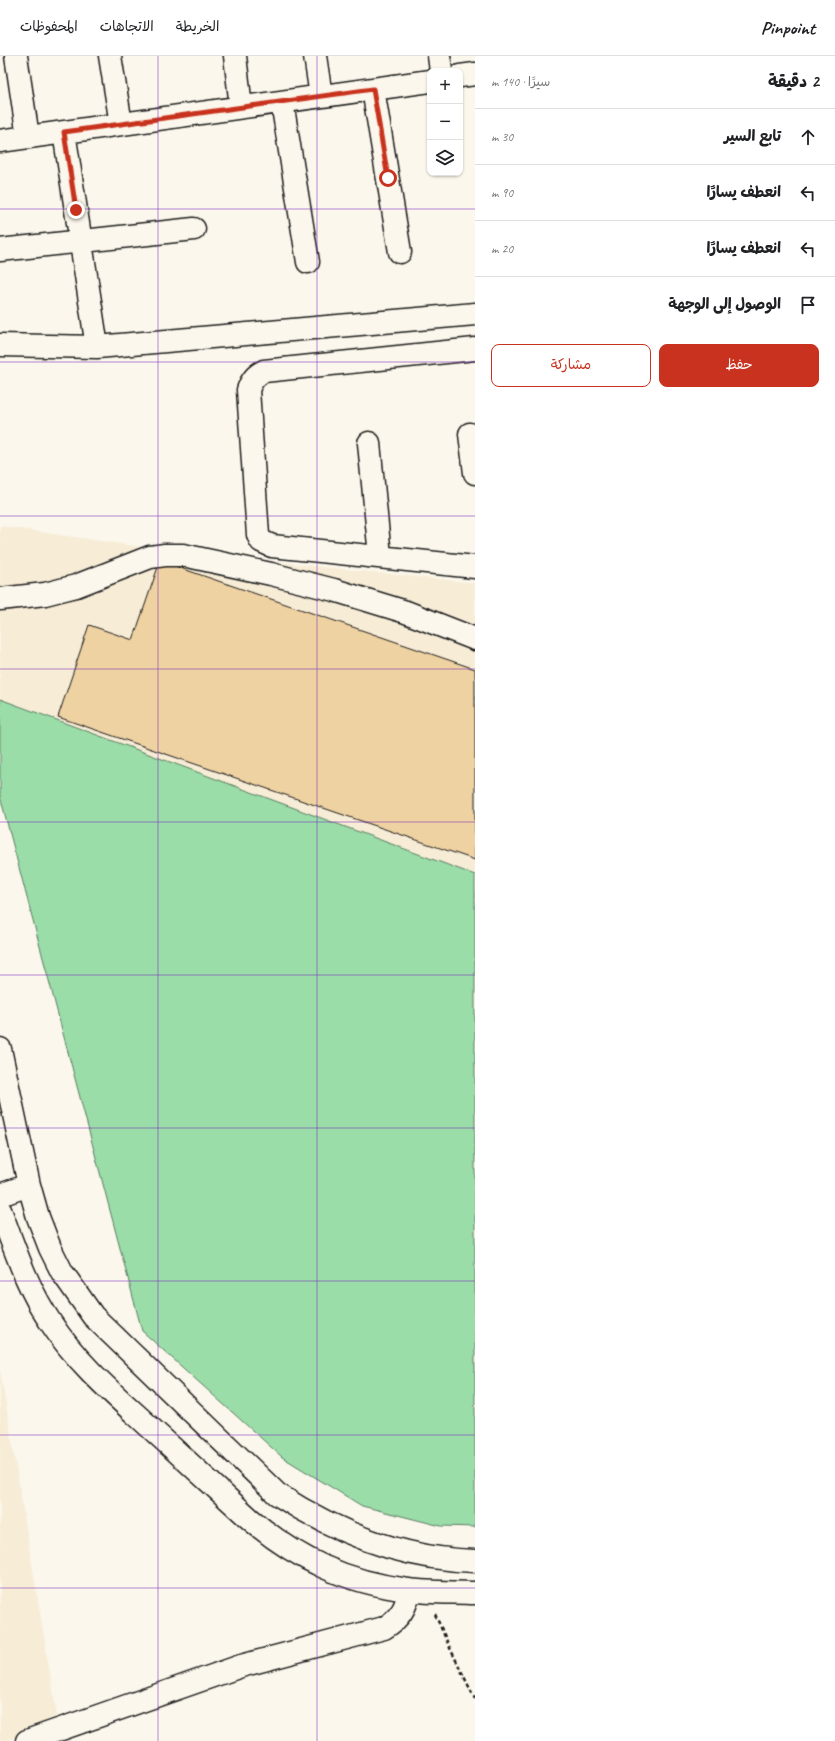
<!DOCTYPE html>
<html lang="ar">
<head>
<meta charset="utf-8">
<style>
  :root { --surface:#fff; --page:#f2f2f2; --text:#202124; --muted:#757577; --line:#e0e0e0; --accent:#c8321e }
  body { margin:0; font-family:Caveat,"Playpen Sans Arabic",sans-serif; background:var(--page); color:var(--text); direction:rtl }
  .controls { position:absolute; right:12px; top:12px; display:grid; overflow:hidden; border-radius:8px; box-shadow:0 1px 3px #0004 }
  .controls button { width:36px; height:36px; display:grid; place-items:center; padding:0; border:0; border-bottom:1px solid var(--line); background:var(--surface); color:var(--text); font:20px sans-serif }
  .stop { position:absolute; width:12px; height:12px; margin:-9px; border:3px solid #c8321e; border-radius:50%; background:#fff }
  .stop.end { background:#c8321e; border-color:#fff; box-shadow:0 1px 4px #0008 }
  .list { margin:0; padding:0; list-style:none }
  h2 { display:flex; justify-content:space-between; align-items:center; height:52px; margin:0; padding:0 16px; font-size:17px }
  h2 small { font-size:13px; font-weight:400; color:var(--muted) }
  .list li { display:grid; grid-template-columns:26px 1fr auto; gap:12px; align-items:center; box-sizing:border-box; height:56px; padding:0 16px; border-top:1px solid var(--line) }
  .list b { display:block; font-size:15px; white-space:nowrap }
  .list em { font-size:13px; font-style:normal; color:var(--muted) }
  .actions { display:flex; gap:8px; padding:12px 16px }
  .actions a { flex:1; padding:9px 0; border:1px solid var(--accent); border-radius:8px; text-align:center; font-size:14px; color:var(--accent) }
  .actions .main { background:var(--accent); color:#fff }
  .icon { flex:none; width:22px; height:22px; fill:none; stroke:currentColor; stroke-width:2; stroke-linecap:round; stroke-linejoin:round }
  .map { position:relative; flex:none; width:475px; height:1685px; overflow:hidden; direction:ltr }
  header { display:flex; align-items:center; gap:24px; box-sizing:border-box; height:56px; padding:0 20px; background:var(--surface); border-bottom:1px solid var(--line) }
  header strong { font-size:19px }
  nav { display:flex; gap:22px; margin-inline-start:auto; font-size:14px }
  main { display:flex }
  aside { flex:1; background:var(--surface) }
  .map>svg:first-child { display:block }
  .built { fill:#f7ecd6 }
  .green { fill:#9adda8; stroke:#5b7c62 }
  .building { fill:#efd2a2; stroke:#1c1c1c }
  .lines { fill:none; stroke-linecap:round; stroke-linejoin:round }
  .minor-casing { stroke:#1c1c1c; stroke-width:25 }
  .path { stroke:#1c1c1c; stroke-width:2.5; stroke-dasharray:4 3; stroke-linecap:butt }
  .minor { stroke:#fbf7ec; stroke-width:22 }
  .route { stroke:#c8321e; stroke-width:5 }
  .grid { fill:none; stroke:#7b2cbf; stroke-width:1; stroke-opacity:0.55 }
</style>
</head>
<body>
<header>
<strong>Pinpoint</strong>
<nav><a>الخريطة</a><a>الاتجاهات</a><a>المحفوظات</a></nav>
</header>
<main>
<aside>
<h2>2 دقيقة<small>سيرًا · 140 m</small></h2>
<ul class="list">
<li><svg class="icon" aria-label="ahead" viewBox="0 0 24 24"><path d="M12 20V5M6 11l6-6 6 6"/></svg><div><b>تابع السير</b></div><em>30 m</em></li>
<li><svg class="icon" aria-label="left" viewBox="0 0 24 24"><path d="M17 20v-9H6M10 6l-5 5 5 5"/></svg><div><b>انعطف يسارًا</b></div><em>90 m</em></li>
<li><svg class="icon" aria-label="left" viewBox="0 0 24 24"><path d="M17 20v-9H6M10 6l-5 5 5 5"/></svg><div><b>انعطف يسارًا</b></div><em>20 m</em></li>
<li><svg class="icon" aria-label="arrive" viewBox="0 0 24 24"><path d="M6 21V4h12l-3 4 3 4H6"/></svg><div><b>الوصول إلى الوجهة</b></div></li>
</ul>
<div class="actions"><a class="main">حفظ</a><a>مشاركة</a></div>
</aside>
<div class="map">
<svg width="475" height="1685" viewBox="0 0 475 1685">
  <rect width="100%" height="100%" fill="#fbf7ec"/>
  <filter id="ink" filterUnits="userSpaceOnUse"><feTurbulence type="fractalNoise" baseFrequency=".025" numOctaves="2"/><feDisplacementMap in="SourceGraphic" scale="8" xChannelSelector="R" yChannelSelector="G"/><feConvolveMatrix kernelMatrix="1 2 1 2 8 2 1 2 1" color-interpolation-filters="sRGB"/></filter>
  <g filter="url(#ink)">
    <path class="built" d="M0,470l155,23 320,34v292l-475,-176z
      M0,1313l57,347 -50,25h-7z"/>
    <path class="green" d="M0,643l475,176v652l-34,-1 -79,-20 -80,-49 -140,-126 -142,-535z"/>
    <path class="building" d="M160,505l315,108v191l-417,-143 31,-92 44,15z"/>
    <g class="lines">
      <g class="minor-casing">
        <path id="minor" d="M16,0l12,81
          M110,0l11,68
          M235,0l6,51
          M315,0l6,40
          M439,0l2,15
          M460,20l15,-2
          M373,33l27,163
          M282,46l26,160
          M64,76l33,215
          M0,85l430,-60
          M0,194l194,-21
          M0,289l97,2 378,-33
          M475,293l-211,22c-9,4 -13,10 -16,19l10,145 3,6 11,5 203,21
          M470,378l5,39
          M369,387l11,113
          M0,543l45,-5 31,-8 74,-29 15,-2h18l88,19 63,16 72,22 69,27
          M0,993l29,136 9,32 12,31 12,24 31,44 184,178c60,39 126,65 198,67
          M0,1139l29,-10
          M0,1154c15,39 27,78 51,113 24,37 59,68 91,97 36,33 72,66 108,99 48,41 96,63 158,71 22,3 45,2 67,3
          M27,1685l214,-75 143,-38c15,-9 23,-20 25,-38"/>
      </g>
      <path class="path" d="M435,1558l14,32 26,53"/>
      <use href="#minor" class="minor"/>
    </g>
  </g>
  <g class="lines" filter="url(#ink)">
    <path class="route" d="M76,154l-12,-78 309,-43 15,89"/>
  </g>
  <path class="grid" d="M158,0v1685M317,0v1685M0,153h475M0,306h475M0,460h475M0,613h475M0,766h475M0,919h475M0,1072h475M0,1225h475M0,1379h475M0,1532h475"/>
</svg>
<div class="controls">
<button>+</button>
<button>−</button>
<button><svg class="icon" aria-label="layers" viewBox="0 0 24 24"><path d="M12 4l9 5-9 5-9-5zM3 14l9 5 9-5"/></svg></button>
</div>
<div class="stop" style="left:388px;top:122px"></div>
<div class="stop end" style="left:76px;top:154px"></div>
</div>
</main>
</body>
</html>
